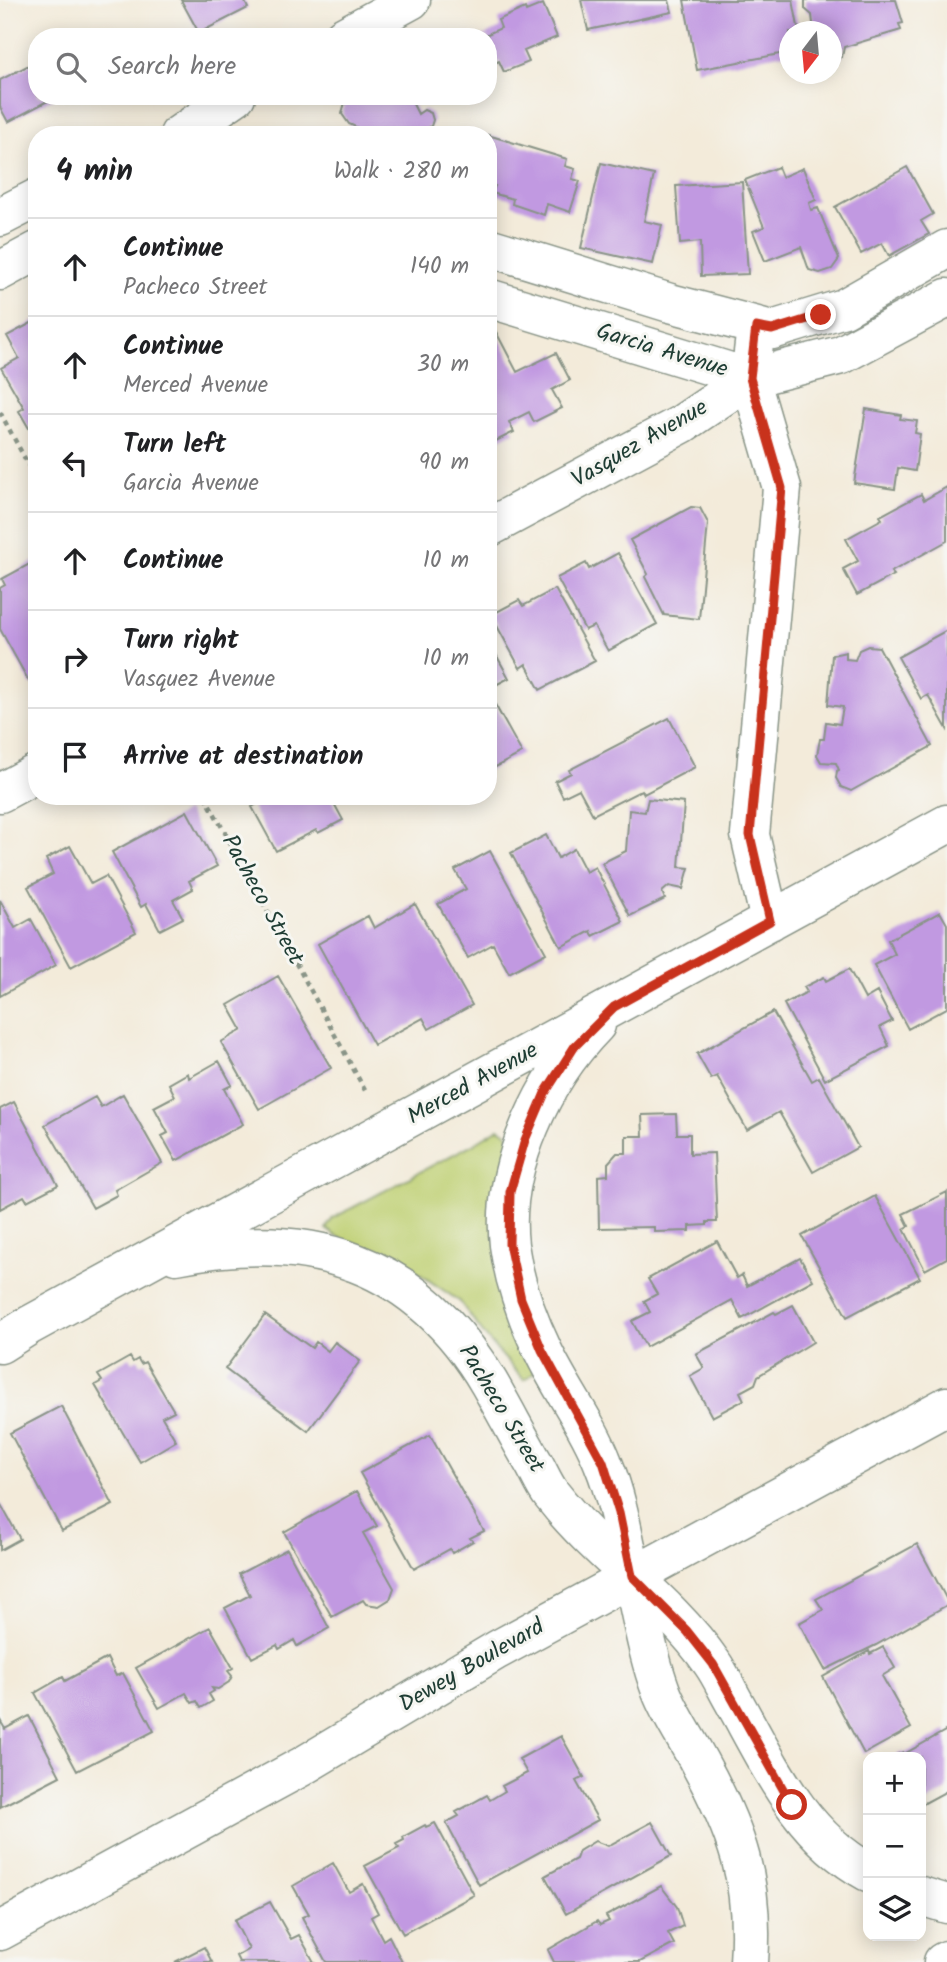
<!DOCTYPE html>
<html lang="en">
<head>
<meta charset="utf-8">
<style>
  :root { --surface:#fff; --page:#f6f6f6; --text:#202124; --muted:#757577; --line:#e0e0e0 }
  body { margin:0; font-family:Kalam,sans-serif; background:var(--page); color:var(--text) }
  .controls { position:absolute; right:21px; bottom:21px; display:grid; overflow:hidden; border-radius:14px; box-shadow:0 4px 18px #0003 }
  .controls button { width:63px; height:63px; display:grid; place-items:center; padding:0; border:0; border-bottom:2px solid var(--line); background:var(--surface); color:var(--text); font:35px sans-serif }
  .compass { position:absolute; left:779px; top:21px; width:63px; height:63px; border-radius:50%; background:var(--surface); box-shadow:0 4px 18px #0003; rotate:196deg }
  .stop { position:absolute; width:21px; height:21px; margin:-16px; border:5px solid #c8321e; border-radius:50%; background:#fff }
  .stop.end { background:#c8321e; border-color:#fff; box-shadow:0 2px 7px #0008 }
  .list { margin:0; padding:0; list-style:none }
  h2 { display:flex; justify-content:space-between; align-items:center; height:91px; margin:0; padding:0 28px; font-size:30px }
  h2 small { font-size:23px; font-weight:400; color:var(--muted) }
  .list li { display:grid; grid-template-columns:46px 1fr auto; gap:21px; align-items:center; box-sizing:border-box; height:98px; padding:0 28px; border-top:2px solid var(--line) }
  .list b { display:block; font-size:26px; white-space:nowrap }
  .list p { margin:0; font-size:23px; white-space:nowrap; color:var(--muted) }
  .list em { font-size:23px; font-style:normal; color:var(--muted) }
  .icon { flex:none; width:38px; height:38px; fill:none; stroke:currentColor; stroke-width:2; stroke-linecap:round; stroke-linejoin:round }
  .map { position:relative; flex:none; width:947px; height:1962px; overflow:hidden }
  .search { position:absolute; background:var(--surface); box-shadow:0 4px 18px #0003; left:28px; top:28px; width:469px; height:77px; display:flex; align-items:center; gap:18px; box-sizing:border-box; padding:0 24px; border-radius:28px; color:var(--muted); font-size:26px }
  .panel { position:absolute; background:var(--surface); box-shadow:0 4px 18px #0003; left:28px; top:126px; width:469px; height:679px; border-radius:28px }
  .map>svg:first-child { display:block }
  .green { fill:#bfd073; stroke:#6f8654; stroke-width:2 }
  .building { fill:#c199e1 }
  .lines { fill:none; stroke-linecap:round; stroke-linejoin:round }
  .street-casing { stroke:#899487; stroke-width:41 }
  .secondary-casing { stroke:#899487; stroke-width:41 }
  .path { stroke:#899487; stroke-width:4.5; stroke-dasharray:5 5; stroke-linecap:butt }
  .street { stroke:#fff; stroke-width:38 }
  .secondary { stroke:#fff; stroke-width:38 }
  .route { stroke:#c8321e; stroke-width:9 }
  .labels { text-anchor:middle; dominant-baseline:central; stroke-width:6; stroke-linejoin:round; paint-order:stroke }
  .street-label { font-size:23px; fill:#1f3d34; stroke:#f6f6f2 }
</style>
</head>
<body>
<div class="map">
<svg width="947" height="1962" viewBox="0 0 947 1962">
  <rect width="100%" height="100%" fill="#f6f6f2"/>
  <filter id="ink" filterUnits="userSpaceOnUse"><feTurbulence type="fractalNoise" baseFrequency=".0143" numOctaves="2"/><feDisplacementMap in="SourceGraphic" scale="14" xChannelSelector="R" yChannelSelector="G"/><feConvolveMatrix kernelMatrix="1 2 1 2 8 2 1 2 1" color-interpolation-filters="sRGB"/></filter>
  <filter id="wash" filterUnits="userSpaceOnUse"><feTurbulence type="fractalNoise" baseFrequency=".00686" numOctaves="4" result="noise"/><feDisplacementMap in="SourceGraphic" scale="28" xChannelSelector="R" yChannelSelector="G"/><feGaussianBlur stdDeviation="1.57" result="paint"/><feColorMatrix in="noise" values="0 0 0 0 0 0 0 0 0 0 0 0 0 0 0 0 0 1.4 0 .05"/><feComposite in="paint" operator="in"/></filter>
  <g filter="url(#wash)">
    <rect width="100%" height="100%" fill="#f3ebda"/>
    <path class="green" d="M499,1128l11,7 24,238 -10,7 -34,-38 -31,-41 -54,-37 -69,-28 -10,-7 7,-11 140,-74z"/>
    <g id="blocks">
      <path class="building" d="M181,0h63l4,8 -49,25z
        M581,0h88l3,12 -84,18z
        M684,0h109l6,32h-9v20l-93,18z
        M805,0h91l7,23 -4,1 2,6 -57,17 -2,10 -6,2 -4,-5v-22h-18l-2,-17 -7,-6z
        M543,4l14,33 -33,14 5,11 -25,10 -5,-11 -11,5v-29h-7l20,-9 -3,-8 27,-12 1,3z
        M37,61v35h20l-49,26 -8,-15v-27z
        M357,96h52l9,18 6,-4 7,3 2,7 -2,6 -5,3 -2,6h-71l3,-8 -7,-3 -7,-10 3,-12z
        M488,135l79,24 -2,7 10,3 -3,10 8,2 -10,31 -23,-8 -3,11 -32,-11 1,-5 -21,-6 3,-7 -7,-2z
        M601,163l53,12 -10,46 18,4 -9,39 -72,-16z
        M778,167l4,10 21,-9 13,32 -7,3 2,7 7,-2 21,51 -7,10 -12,4 -11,-3 -8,-23 -36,14 -12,-30 11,-4 -19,-47z
        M907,167l26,47 -12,7 8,13 -40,22 -7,-13 -21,11 -26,-47z
        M742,182l6,92 -47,2 -1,-34 -20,2 -4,-58z
        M37,320v107l-7,3 -11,-19 5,-3 -23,-40 18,-10 -12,-22z
        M493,326l24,46 39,-19 14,27 -18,10 10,18 -28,14 -5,-10 -20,10 5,10 -26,13v-116z
        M866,409l35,6 -1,4 17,2 -2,12 5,1 -5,37 -17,-3 -3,21 -41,-6z
        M947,487v54l-56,31 3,3 -37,20 -14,-26 15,-8 -12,-22 36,-20 -2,-3 41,-22 3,6z
        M691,507l9,1 8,15 -9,96 -35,-4 -19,-38 3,-3 -18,-34z
        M618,553l39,71 -49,27 -14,-25 -9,4 -28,-52 29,-15 3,6z
        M35,561l2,4v116l-6,4 -31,-56v-41l5,-3 -3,-6z
        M555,589l40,72 -55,29 -14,-26 -6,4 -29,-53 28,-15 4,6z
        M947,630v99l-19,-34 -7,4 -23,-42z
        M488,640l21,38 -21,11z
        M868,646l11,1 53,99 -81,45 -10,-4 -5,-9 1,-7 2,-1 -3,-7 -15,-1 -4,-7 3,-16h4l2,-17 14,2 3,-17 -15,-2 4,-50 14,-3v7l9,1 4,-10z
        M488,692l34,61 -34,18z
        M669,718l26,49 -51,27 -2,-4 -49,25 -14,-26 -16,8 -8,-16 16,-8 -2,-3z
        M264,796h66l13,24 -25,13 -2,-3 -40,21 -24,-44 14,-8z
        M648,799l36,4 -5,64 10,1 -6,21 -14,-3 -7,6 3,7 -35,17 -28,-53 24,-12 3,-41 16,2z
        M187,811l30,55 -28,15 4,8 -20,11 10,18 -23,12 -14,-26 -5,3 -29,-55z
        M546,835l12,23 16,-9 12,23 9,-5 28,54 -30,15 -2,-5 -30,16 -50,-94z
        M70,846l21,38 15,-8 30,56 -65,35 -43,-80 25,-13 -7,-15z
        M490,851l56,102 -37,20 -16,-29 -25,14 -30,-54 28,-15 -11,-19z
        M0,900l15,28 16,-9 25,46 -56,31z
        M415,904l57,101 -43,24 -6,-11 -49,27 -56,-101 50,-28 6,12z
        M940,912l7,12v84l-39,21 -34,-64 21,-11 -7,-14z
        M849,969l16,30 12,-7 15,29 -12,6 9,19 -64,34 -41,-76 23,-12 -3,-5 20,-10 2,4z
        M278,976l53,92 -72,41 -38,-67 21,-12 -14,-25z
        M773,1012l39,69 7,-4 39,70 -45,25 -34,-60 -32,18 -30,-54 -6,3 -14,-25z
        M219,1061l13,24 -8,4 19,35 -67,37 -14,-25 6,-3 -14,-26 21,-11 -6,-12 19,-11 1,5z
        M123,1094l39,69 -47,27 2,5 -24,13 -48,-83 50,-28 6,10z
        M14,1102l44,83 -31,16 -3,-5 -24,13v-100z
        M676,1114l1,20h13v20l24,-1 3,69h-10v3l-17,1v5l-36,1v-5l-55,1 -1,-52 10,-1v-12l9,-10h9v-17h17l-1,-21z
        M947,1192v66l-22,12 -21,-41 5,-3 -6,-12z
        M875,1196l45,82 -73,39 -45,-81z
        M717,1241l20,37 5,-3 5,11 53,-28 13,22 -71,39 -10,-19 -86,47 -14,-26 18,-9 -6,-11 13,-7 -9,-15z
        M793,1305l20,37 -55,34 -3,8 -15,8 4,8 -32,17 -22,-41 14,-8 -8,-14 78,-42 2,2z
        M265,1315l47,33 4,-6 12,9 7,-9 25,19 -52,70 -83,-62z
        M130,1357l3,5 5,-3 3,5 4,-2 29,49 -12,6 14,24 -36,21 -45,-77 7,-4 -4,-6z
        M61,1406l52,99 -51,26 -52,-98z
        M430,1435l54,96 -14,7 3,3 -21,12 -2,-4 -36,20 -54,-96z
        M357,1491l20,35 -14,7 31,55 -4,11 -11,7 -13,-2 -3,-4 -31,17 -48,-85z
        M0,1503l20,36 -20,11z
        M917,1544l30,56v5l-71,40 -51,25 -26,-47 24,-13 -7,-11z
        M287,1549l42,79 -32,18 -3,-6 -15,9 -2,-4 -25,13 -27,-50 25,-13 -11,-21z
        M210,1627l23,41 -5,3 4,5 -3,6 -11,7 -6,-1 2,3 -5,3 4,7 -12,7 -4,-7 -5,2 -6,-10 -27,15 -23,-40z
        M883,1647l12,21 -13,8 29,52 -47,26 -41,-77 46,-26 1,3z
        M107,1658l9,18 7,-3 31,58 -77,40 -42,-78 28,-16 2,4z
        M29,1716l31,60 -60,31v-87l5,9z
        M947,1730v61l-26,14v-48h-25v-2l7,-3 1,2z
        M561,1736l23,41 -8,4 22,39 -119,65 -33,-62 13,-7 -3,-4 31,-17 3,5 15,-9 -3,-5 25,-13 -8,-14z
        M652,1822l19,34 -105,58 -21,-38 31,-17 3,-8 16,-10 13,5z
        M435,1823l39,72 -71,39 -38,-68 34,-18 -3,-4 8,-4 -1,-3 22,-12 1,2z
        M333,1863l16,29 14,-8 15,29 -7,4 12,23 6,-4 13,26h-76l-24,-45 7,-3 -16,-28z
        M661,1886l16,21 6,19 -15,7 6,11 -34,18h-86l-6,-12 49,-29 3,4 9,-4 -3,-5z
        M270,1902l21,37 8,-4 15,27h-75l-3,-6 13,-7 -15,-29z
        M204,1947l8,15h-37z"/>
    </g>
  </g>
  <g filter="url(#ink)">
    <use href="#blocks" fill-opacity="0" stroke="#899487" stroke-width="2"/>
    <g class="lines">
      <g class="street-casing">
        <path id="street" d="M343,37l68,-37
          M179,135l57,-39
          M0,217l37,-19
          M488,247l182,56 102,27 72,-22 103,-59
          M0,271l37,-20
          M488,298l262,80
          M756,327l-6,51 32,110 -32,347 20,86
          M488,528l194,-104 68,-46 91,-23 106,-57
          M0,793l37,-20
          M596,1025c-52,53 -96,143 -87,220 5,36 18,73 34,106 18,38 45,73 60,112 15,36 21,75 29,113
          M176,1255c135,-27 241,6 313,128 15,26 29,53 44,79 6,10 11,23 18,32 48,62 117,105 161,169 8,11 14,25 21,37 36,64 67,135 135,172
          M0,1344l30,-19 917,-501
          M921,1896l26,8
          M943,1962l4,-2"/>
      </g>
      <g class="secondary-casing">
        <path id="secondary" d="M632,1576c9,38 15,78 29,115 9,24 26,48 38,71 38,69 56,120 50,200
          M0,1931l301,-164 196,-117 450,-244"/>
      </g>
      <path class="path" d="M0,412l37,69
        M205,796l162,298"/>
      <use href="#street" class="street"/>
      <use href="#secondary" class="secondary"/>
    </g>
  </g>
  <g class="lines" filter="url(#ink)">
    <path class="route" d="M792,1805l-79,-141 -26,-33 -55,-55 -13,-63 -16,-51 -61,-112 -21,-51 -12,-55 1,-52 15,-52 20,-47 30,-47 39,-39 156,-86 -20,-86 32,-347 -32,-110 6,-51 16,3 49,-15"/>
  </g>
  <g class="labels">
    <g class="street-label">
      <text transform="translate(662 351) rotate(17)">Garcia Avenue</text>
      <text transform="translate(640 444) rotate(-30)">Vasquez Avenue</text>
      <text transform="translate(262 900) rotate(61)">Pacheco Street</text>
      <text transform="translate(473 1084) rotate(-29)">Merced Avenue</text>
      <text transform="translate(501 1409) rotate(59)">Pacheco Street</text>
      <text transform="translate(472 1666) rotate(-30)">Dewey Boulevard</text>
    </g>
  </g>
</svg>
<div class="controls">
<button>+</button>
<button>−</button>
<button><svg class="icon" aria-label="layers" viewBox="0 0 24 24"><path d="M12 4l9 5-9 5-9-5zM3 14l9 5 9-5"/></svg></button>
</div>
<svg class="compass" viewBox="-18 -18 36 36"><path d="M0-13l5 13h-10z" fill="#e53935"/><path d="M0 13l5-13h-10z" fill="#757577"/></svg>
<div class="stop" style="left:792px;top:1805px"></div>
<div class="stop end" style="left:821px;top:315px"></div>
<div class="search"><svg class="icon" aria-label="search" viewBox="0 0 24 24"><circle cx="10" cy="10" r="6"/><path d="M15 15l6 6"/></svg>Search here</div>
<section class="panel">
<h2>4 min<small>Walk · 280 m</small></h2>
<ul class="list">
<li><svg class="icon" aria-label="ahead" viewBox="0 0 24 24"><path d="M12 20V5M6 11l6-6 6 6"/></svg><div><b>Continue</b><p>Pacheco Street</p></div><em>140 m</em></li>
<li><svg class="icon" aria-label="ahead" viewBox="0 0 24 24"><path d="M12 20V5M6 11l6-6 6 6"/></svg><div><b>Continue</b><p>Merced Avenue</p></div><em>30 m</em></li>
<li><svg class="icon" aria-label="left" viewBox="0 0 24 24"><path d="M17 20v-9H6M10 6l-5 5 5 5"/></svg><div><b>Turn left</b><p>Garcia Avenue</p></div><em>90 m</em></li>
<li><svg class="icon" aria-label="ahead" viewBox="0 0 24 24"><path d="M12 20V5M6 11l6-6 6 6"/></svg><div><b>Continue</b></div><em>10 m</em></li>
<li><svg class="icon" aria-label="right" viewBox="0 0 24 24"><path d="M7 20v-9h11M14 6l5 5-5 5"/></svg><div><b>Turn right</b><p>Vasquez Avenue</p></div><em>10 m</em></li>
<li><svg class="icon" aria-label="arrive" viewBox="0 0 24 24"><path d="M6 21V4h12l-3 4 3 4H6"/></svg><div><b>Arrive at destination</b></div></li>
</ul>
</section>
</div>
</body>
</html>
